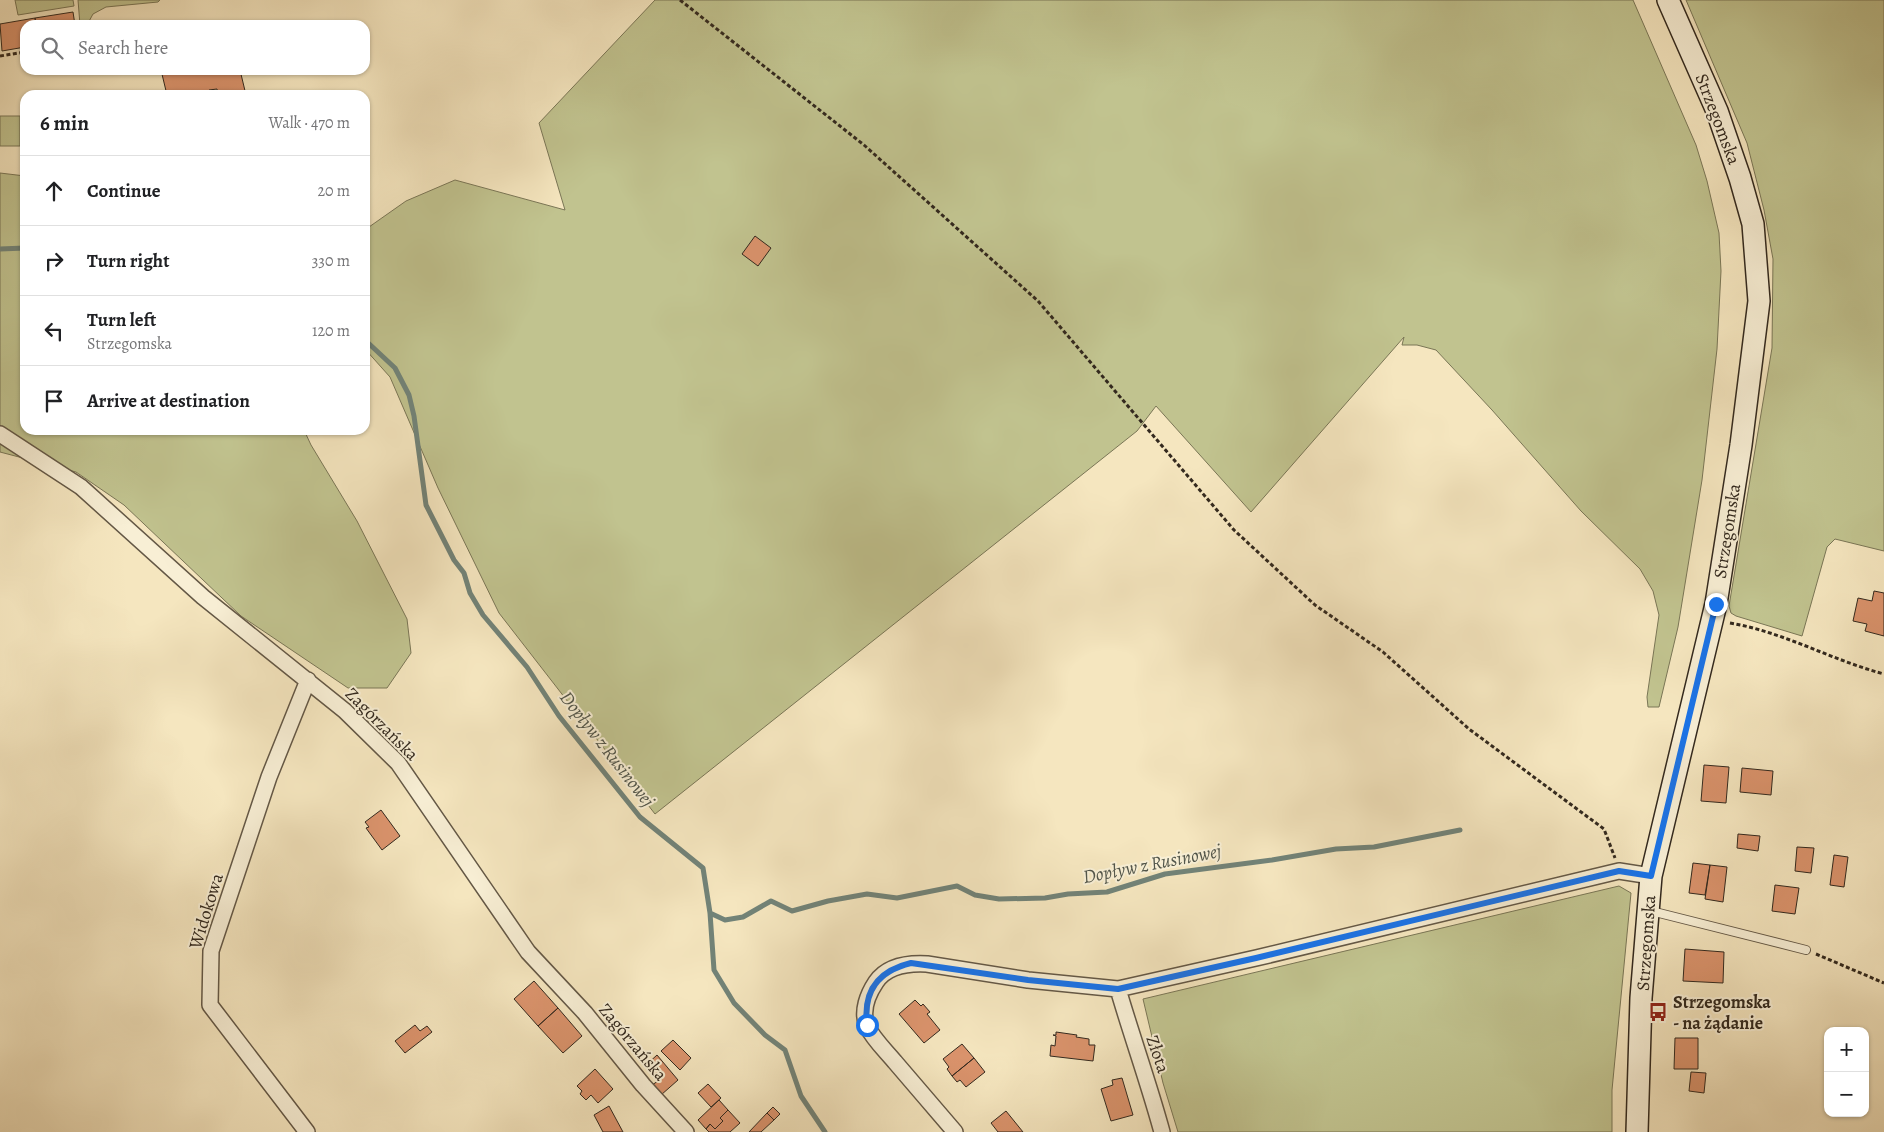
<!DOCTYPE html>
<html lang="en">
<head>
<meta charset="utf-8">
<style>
  :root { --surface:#fff; --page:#f2f2f2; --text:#202124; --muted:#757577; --line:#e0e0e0 }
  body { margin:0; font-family:Alegreya,serif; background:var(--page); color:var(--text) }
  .controls { position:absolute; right:15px; bottom:15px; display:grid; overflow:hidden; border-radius:10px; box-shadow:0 1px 4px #0004 }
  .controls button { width:45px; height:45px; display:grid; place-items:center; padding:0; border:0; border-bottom:1px solid var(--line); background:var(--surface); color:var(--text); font:25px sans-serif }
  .stop { position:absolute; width:15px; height:15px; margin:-11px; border:4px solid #1a73e8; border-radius:50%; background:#fff }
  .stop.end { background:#1a73e8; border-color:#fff; box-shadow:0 1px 5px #0008 }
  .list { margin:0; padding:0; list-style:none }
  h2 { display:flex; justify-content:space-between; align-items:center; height:65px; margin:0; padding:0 20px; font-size:21px }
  h2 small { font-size:16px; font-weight:400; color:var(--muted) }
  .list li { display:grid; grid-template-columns:32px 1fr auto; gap:15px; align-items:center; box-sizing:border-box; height:70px; padding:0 20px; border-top:1px solid var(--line) }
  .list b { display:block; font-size:19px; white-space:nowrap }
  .list p { margin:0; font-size:16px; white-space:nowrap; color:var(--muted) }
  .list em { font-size:16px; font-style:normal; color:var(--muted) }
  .icon { flex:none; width:28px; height:28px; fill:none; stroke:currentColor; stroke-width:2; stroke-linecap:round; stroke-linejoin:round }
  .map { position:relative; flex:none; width:1884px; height:1132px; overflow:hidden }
  .search { position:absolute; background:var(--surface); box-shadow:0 1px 4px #0004; left:20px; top:20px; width:350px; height:55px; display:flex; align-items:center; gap:12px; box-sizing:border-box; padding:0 18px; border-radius:15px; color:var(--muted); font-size:19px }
  .panel { position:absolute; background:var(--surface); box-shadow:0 1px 4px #0004; left:20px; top:90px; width:350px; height:345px; border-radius:15px }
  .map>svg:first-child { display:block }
  .green { fill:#c1c38f; stroke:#7a7656 }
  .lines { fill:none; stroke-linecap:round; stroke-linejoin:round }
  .stream { stroke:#728378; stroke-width:5 }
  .building { fill:#da936c; stroke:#33291e }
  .lane-casing { stroke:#645846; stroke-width:10 }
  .street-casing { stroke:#645846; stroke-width:18 }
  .secondary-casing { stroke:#33291e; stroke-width:24 }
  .path { stroke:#33291e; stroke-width:3; stroke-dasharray:4 2.5; stroke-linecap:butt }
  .lane { stroke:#f8efd5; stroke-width:8 }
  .street { stroke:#f8efd5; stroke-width:15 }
  .secondary { stroke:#f8efd5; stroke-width:21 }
  .route { stroke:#1a73e8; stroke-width:6 }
  .labels { text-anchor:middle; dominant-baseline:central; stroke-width:4; stroke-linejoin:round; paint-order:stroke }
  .street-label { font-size:18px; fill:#33291e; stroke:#f8efd5 }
  .poi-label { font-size:18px; font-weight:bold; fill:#33291e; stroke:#f8efd5; text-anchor:start }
  .water-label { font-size:19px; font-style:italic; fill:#52564b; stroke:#f8efd5 }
</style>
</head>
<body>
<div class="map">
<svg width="1884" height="1132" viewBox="0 0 1884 1132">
  <rect width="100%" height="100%" fill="#f5e6bf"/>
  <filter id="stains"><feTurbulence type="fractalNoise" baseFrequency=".004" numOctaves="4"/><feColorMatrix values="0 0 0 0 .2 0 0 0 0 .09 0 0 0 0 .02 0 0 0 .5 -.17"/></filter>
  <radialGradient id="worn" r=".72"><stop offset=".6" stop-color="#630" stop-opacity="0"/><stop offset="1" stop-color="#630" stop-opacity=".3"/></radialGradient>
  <path class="green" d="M15,0h58l1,6 -56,9z
    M78,0h82l-2,2 -52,5 -13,7 -6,11h-7z
    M655,0h978l63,145 11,36 12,52 2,38 -4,78 -15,131 -24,147 -19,80h-11l-1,-10 12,-82 -6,-24 -13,-22 -59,-58 -89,-101 -56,-60 -19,-5h-15l2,-8 -153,175 -95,-106 -19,25 -482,383 -156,-201 -61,-125 -48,-111 -25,-28v-125l4,3 37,-26 49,-21 110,30 -26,-87z
    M1686,0h198v551l-49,-12 -8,8 -25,89 -66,-20 -5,-3 -2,-7 43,-258 1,-89 -9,-49 -17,-67z
    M0,116h20v30h-20z
    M0,173l25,3v254h279l7,15 46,76 50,98 4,34 -24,35h-39l-107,-72 -117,-111 -48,-33 -76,-20z
    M1619,886l12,7 -19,197v42h-434l-15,-49 -20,-84z"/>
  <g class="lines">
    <path class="stream" d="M0,249l25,-1
      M365,340l30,28 14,27 5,21 12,89 28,55 10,13 6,20 13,22 44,52 32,49 81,101 63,51 7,45 15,7 18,-3 28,-16 21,10 36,-10 39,-7 30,4 60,-12 18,9 24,4 46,-1 23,-4 39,-2 58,-18 107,-14 64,-11 38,-2 86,-17
      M710,913l4,57 20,33 31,32 20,15 16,46 24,36"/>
  </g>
  <path class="building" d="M73,12l2,13h-39l-1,-7z
    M35,18l1,7h-11v22l-23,4 -2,-27z
    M161,70h79l6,25h-28l-1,-6 -8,1 1,3 -8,2h-35z
    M755,236l16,12 -13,18 -16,-12z
    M1874,591l10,2v43l-19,-5 2,-7 -14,-3 5,-23 14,3z
    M1704,765l25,2 -3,36 -25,-2z
    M1742,768l31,3 -2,24 -31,-3z
    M381,810l19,26 -18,14 -16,-22 3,-1 -4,-5z
    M1738,834l22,2 -2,15 -21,-3z
    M1797,847l17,1 -3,25 -16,-2z
    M1834,855l14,2 -4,30 -14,-2z
    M1693,863l17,2 -5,30 -16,-2z
    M1710,865l17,2 -4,35 -18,-3z
    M1775,885l24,3 -4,26 -23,-3z
    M1685,949l39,3 -1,31 -40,-2z
    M534,981l24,27 -20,18 -24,-27z
    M915,1000l6,6 2,-2 7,8 -3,2 13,16 -16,13 -25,-29z
    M558,1008l24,28 -19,17 -25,-27z
    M415,1025l5,6 7,-5 5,6 -27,21 -10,-12z
    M1056,1032l21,3 -1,2 13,2v6h6l-2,16 -43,-5 1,-11 4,1 1,-10 -3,-1h3z
    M1675,1038h23v31h-24z
    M673,1040l18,18 -11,12 -19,-19z
    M962,1044l12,14 -22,18 -5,-7 2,-2 -6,-8z
    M657,1055l21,25 -17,15 -9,-10 6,-4 -13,-15z
    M974,1058l11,14 -19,15 -6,-7 -3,2 -5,-6z
    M595,1069l18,20 -15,14 -7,-8 -5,5 -6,-6 2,-3 -5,-5z
    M1691,1072l15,1 -2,20 -15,-2z
    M1122,1078l11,37 -22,6 -10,-32 12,-4 -1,-5z
    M708,1084l13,14 -10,9 -13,-14z
    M719,1100l9,10 -8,8 3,3 -8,8 -5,-5 -4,5 -8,-9z
    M609,1106l14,26h-20l-9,-17z
    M773,1107l7,7 -6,6 -7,-7z
    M728,1110l12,13 -10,9h-21l-3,-3 4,-5 5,5 8,-8 -3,-3z
    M1006,1111l17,21h-25l-7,-9z
    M767,1113l7,7 -13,12h-12z"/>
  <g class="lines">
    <g class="lane-casing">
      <path id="lane" d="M1651,911l155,39"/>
    </g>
    <g class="street-casing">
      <path id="street" d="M0,434l81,53 122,110 142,114 53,52 130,189 57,61 58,72 43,47
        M1118,989c14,48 31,95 44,143
        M307,1132l-97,-127 1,-54 58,-174 39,-97
        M955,1132c-20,-23 -40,-47 -60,-70 -9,-11 -22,-23 -28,-36 -6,-15 1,-32 9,-44 11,-16 33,-19 51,-18l101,16 90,9 138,-31 363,-87 32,5"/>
    </g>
    <g class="secondary-casing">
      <path id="secondary" d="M1637,1132l4,-134 10,-122 65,-272 25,-159 18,-144 -6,-77 -13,-46 -23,-67 -49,-111"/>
    </g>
    <path class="path" d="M680,0l184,145 174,156 196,229 81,75 68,47 86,77 135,100 11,29
      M0,56l25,-4
      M1730,623c54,9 101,37 154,51
      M1816,954l68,29"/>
    <use href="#lane" class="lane"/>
    <use href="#street" class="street"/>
    <use href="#secondary" class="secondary"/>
  </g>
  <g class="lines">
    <path class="route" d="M867,1025c-4,-34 11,-54 44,-62l117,17 90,9 138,-31 363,-87 32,5 65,-272"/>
  </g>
  <defs>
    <g id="bus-bare" transform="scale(1.5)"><path d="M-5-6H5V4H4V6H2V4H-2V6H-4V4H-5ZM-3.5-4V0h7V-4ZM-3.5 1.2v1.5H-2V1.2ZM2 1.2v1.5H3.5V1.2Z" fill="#8f2418" stroke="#f8efd5" stroke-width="2.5" paint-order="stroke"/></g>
  </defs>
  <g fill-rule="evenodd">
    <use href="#bus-bare" x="1658" y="1012"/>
  </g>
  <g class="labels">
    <g class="street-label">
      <text transform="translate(1718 119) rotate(69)">Strzegomska</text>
      <text transform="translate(1727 531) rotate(-81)">Strzegomska</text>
      <text transform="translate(382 724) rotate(45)">Zagórzańska</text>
      <text transform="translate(206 911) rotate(-73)">Widokowa</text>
      <text transform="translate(1646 943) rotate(-86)">Strzegomska</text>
      <text transform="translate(633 1042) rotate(50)">Zagórzańska</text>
      <text transform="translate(1158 1054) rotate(71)">Złota</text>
    </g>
    <g class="poi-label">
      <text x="1673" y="1002">Strzegomska<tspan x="1673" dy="21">- na żądanie</tspan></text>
    </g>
    <g class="water-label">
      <text transform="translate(607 749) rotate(52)">Dopływ z Rusinowej</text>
      <text transform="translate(1152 864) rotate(-11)">Dopływ z Rusinowej</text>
    </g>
  </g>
  <rect width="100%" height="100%" filter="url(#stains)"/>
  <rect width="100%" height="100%" fill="url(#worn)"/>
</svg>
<div class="controls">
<button>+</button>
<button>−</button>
</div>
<div class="stop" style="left:867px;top:1025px"></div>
<div class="stop end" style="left:1716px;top:604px"></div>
<div class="search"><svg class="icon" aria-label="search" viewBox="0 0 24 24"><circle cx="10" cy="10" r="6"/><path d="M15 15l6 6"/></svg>Search here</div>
<section class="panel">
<h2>6 min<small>Walk · 470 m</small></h2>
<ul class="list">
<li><svg class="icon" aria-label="ahead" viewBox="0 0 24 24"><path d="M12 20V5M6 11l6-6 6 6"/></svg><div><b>Continue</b></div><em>20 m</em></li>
<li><svg class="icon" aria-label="right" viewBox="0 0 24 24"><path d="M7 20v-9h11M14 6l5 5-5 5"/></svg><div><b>Turn right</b></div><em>330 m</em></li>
<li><svg class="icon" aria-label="left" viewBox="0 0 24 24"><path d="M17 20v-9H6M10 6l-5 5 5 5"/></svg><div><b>Turn left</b><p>Strzegomska</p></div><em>120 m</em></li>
<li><svg class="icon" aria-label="arrive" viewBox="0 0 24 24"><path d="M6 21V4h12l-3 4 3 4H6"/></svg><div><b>Arrive at destination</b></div></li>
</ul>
</section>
</div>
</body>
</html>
